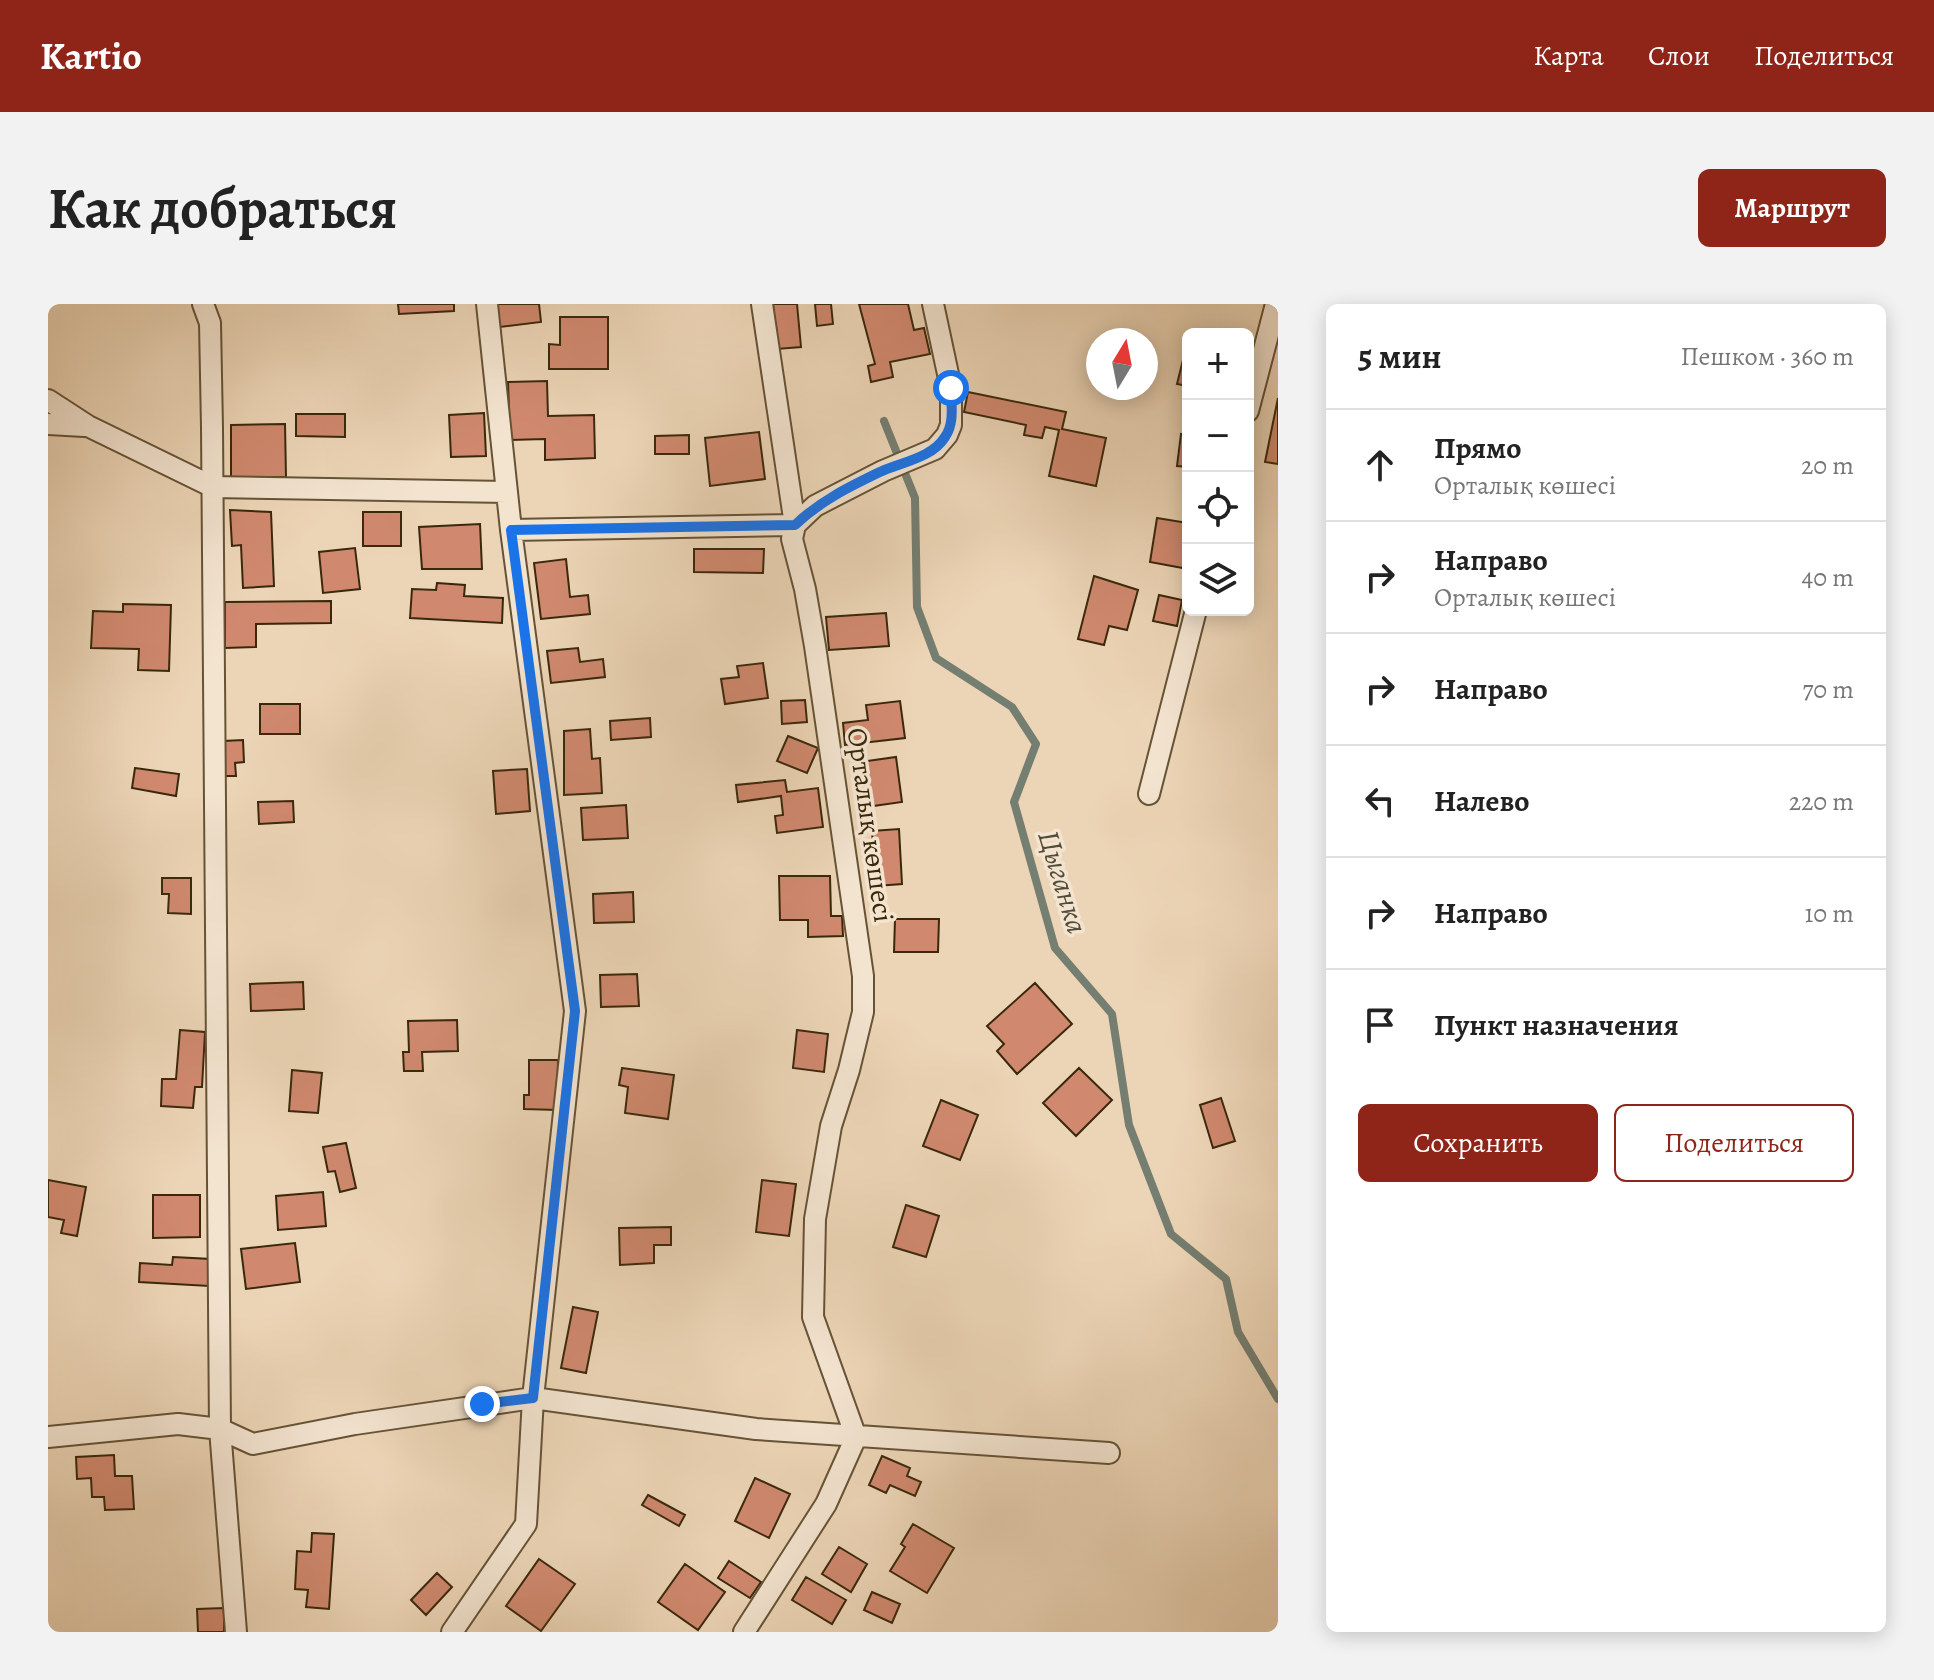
<!DOCTYPE html>
<html lang="ru">
<head>
<meta charset="utf-8">
<style>
  :root { --surface:#fff; --page:#f2f2f2; --text:#222; --muted:#767676; --line:#e0e0e0; --accent:#8f2418 }
  body { margin:0; font-family:Alegreya,serif; background:var(--page); color:var(--text) }
  .controls { position:absolute; right:24px; top:24px; display:grid; overflow:hidden; border-radius:12px; box-shadow:0 4px 20px #0003 }
  .controls button { width:72px; height:72px; display:grid; place-items:center; padding:0; border:0; border-bottom:2px solid var(--line); background:var(--surface); color:var(--text); font:40px sans-serif }
  .compass { position:absolute; left:1038px; top:24px; width:72px; height:72px; border-radius:50%; background:var(--surface); box-shadow:0 4px 20px #0003; rotate:10deg }
  .stop { position:absolute; width:24px; height:24px; margin:-18px; border:6px solid #1a73e8; border-radius:50%; background:#fff }
  .stop.end { background:#1a73e8; border-color:#fff; box-shadow:0 2px 8px #0008 }
  .list { margin:0; padding:0; list-style:none }
  h2 { display:flex; justify-content:space-between; align-items:center; height:104px; margin:0; padding:0 32px; font-size:34px }
  h2 small { font-size:26px; font-weight:400; color:var(--muted) }
  .list li { display:grid; grid-template-columns:52px 1fr auto; gap:24px; align-items:center; box-sizing:border-box; height:112px; padding:0 32px; border-top:2px solid var(--line) }
  .list b { display:block; font-size:30px; white-space:nowrap }
  .list p { margin:0; font-size:26px; white-space:nowrap; color:var(--muted) }
  .list em { font-size:26px; font-style:normal; color:var(--muted) }
  .actions { display:flex; gap:16px; padding:24px 32px }
  .actions a { flex:1; padding:18px 0; border:2px solid var(--accent); border-radius:12px; text-align:center; font-size:28px; color:var(--accent) }
  .actions .main { background:var(--accent); color:#fff }
  .icon { flex:none; width:44px; height:44px; fill:none; stroke:currentColor; stroke-width:2; stroke-linecap:round; stroke-linejoin:round }
  .map { position:relative; flex:none; width:1230px; height:1328px; overflow:hidden; border-radius:12px }
  header { display:flex; align-items:center; gap:48px; box-sizing:border-box; height:112px; padding:0 40px; background:var(--accent); color:#fff }
  header strong { font-size:38px }
  nav { display:flex; gap:44px; margin-inline-start:auto; font-size:28px }
  .intro { display:flex; align-items:center; justify-content:space-between; box-sizing:border-box; height:192px; padding:0 48px }
  h1 { margin:0; font-size:56px }
  .button { padding:20px 36px; border-radius:12px; background:var(--accent); color:#fff; font-size:28px; font-weight:700 }
  main { display:flex; gap:48px; padding:0 48px }
  aside { flex:1; background:var(--surface); border-radius:12px; box-shadow:0 4px 20px #0003 }
  .map>svg:first-child { display:block }
  .lines { fill:none; stroke-linecap:round; stroke-linejoin:round }
  .stream { stroke:#747e71; stroke-width:8 }
  .building { fill:#d0896f; stroke:#3a280c; stroke-width:2 }
  .minor-casing { stroke:#665336; stroke-width:24 }
  .minor { stroke:#f3e4d0; stroke-width:20 }
  .route { stroke:#1a73e8; stroke-width:10 }
  .labels { text-anchor:middle; dominant-baseline:central; stroke-width:7; stroke-linejoin:round; paint-order:stroke }
  .street-label { font-size:28px; fill:#3a280c; stroke:#f3e4d0 }
  .water-label { font-size:30px; font-style:italic; fill:#524c36; stroke:#f3e4d0 }
</style>
</head>
<body>
<header>
<strong>Kartio</strong>
<nav><a>Карта</a><a>Слои</a><a>Поделиться</a></nav>
</header>
<div class="intro"><h1>Как добраться</h1><a class="button">Маршрут</a></div>
<main>
<div class="map">
<svg width="1230" height="1328" viewBox="0 0 1230 1328">
  <rect width="100%" height="100%" fill="#ecd5b6"/>
  <filter id="stains"><feTurbulence type="fractalNoise" baseFrequency=".0025" numOctaves="4"/><feColorMatrix values="0 0 0 0 .2 0 0 0 0 .09 0 0 0 0 .02 0 0 0 .5 -.17"/></filter>
  <radialGradient id="worn" r=".72"><stop offset=".6" stop-color="#630" stop-opacity="0"/><stop offset="1" stop-color="#630" stop-opacity=".3"/></radialGradient>
  <g class="lines">
    <path class="stream" d="M836,117l31,77 2,109 19,51 76,49 24,37 -22,58 41,146 57,66 17,111 42,109 55,45 12,53 40,67"/>
  </g>
  <path class="building" d="M350,0h56v7l-55,3z
    M449,0h42l2,18 -41,5z
    M725,0h24l4,43 -24,2z
    M767,0h16l2,20 -16,2z
    M811,0h49l6,26 10,-2 6,26 -40,8 3,15 -22,5 -3,-16 7,-2z
    M512,13h48v52h-59v-25l11,1z
    M1136,52l4,1v29l-11,-2z
    M499,77l1,35 46,-1 1,43 -50,2v-21l-35,1 -2,-58z
    M920,88l98,20 -4,17 44,9 -10,48 -47,-10 10,-46 -14,-3 -3,11 -18,-3 2,-10 -62,-13z
    M1230,94v66l-13,-2z
    M436,109l2,43 -35,1 -2,-42z
    M248,110h49v23l-49,-1z
    M237,120l1,53h-55v-52z
    M711,128l6,47 -55,7 -5,-48z
    M1133,130l7,1v32l-11,-1z
    M641,131v19h-34v-18z
    M182,206l41,2 3,74 -31,2 -2,-43 -9,1z
    M315,208h38v34h-38z
    M1109,214l31,5v46l-38,-7z
    M432,220l2,45h-60l-3,-42z
    M307,244l5,41 -37,4 -4,-41z
    M646,245h70l-1,24 -69,-1z
    M518,255l4,38 18,-2 2,19 -49,5 -7,-56z
    M1046,272l44,14 -11,40 -18,-4 -5,19 -26,-6z
    M389,279l28,2 -1,11 39,2 -1,25 -92,-5 2,-29 24,1z
    M1111,291l23,5 -5,26 -24,-5z
    M283,297v22l-75,1v23l-31,1v-46z
    M75,300l48,1 -2,66 -31,-1 1,-21 -48,-1 2,-37 30,1z
    M838,309l3,33 -60,4 -3,-33z
    M530,344l2,14 23,-3 2,18 -54,6 -4,-32z
    M715,359l5,35 -43,6 -4,-25 18,-2 -2,-11z
    M757,396l2,22 -25,2 -1,-23z
    M852,397l5,37 -60,7 -2,-22 25,-3 -2,-15z
    M212,400h40v30h-40z
    M602,414l1,19 -40,3 -1,-19z
    M542,425l2,30 8,-1 2,35 -38,2v-64z
    M740,432l30,12 -11,25 -30,-12z
    M195,436l1,22 -9,1 1,13h-12l-1,-35z
    M848,453l6,45 -43,6 -6,-45z
    M87,464l44,6 -3,22 -44,-8z
    M479,465l3,42 -34,3 -3,-43z
    M737,476l2,12 31,-4 5,39 -46,6 -2,-17 8,-1 -2,-19 -43,6 -2,-17z
    M245,497l1,21 -35,2 -1,-22z
    M578,501l2,33 -45,2 -2,-32z
    M851,525l3,55 -26,2 -4,-55z
    M731,572h51l1,40h11l1,20 -35,1v-17h-28z
    M114,574h29v36l-23,-1 1,-19h-7z
    M585,588l1,30 -40,1 -1,-29z
    M847,615h44l-1,33h-44z
    M589,670l2,32 -38,1 -1,-32z
    M255,678l1,27 -53,2 -1,-27z
    M987,679l37,41 -55,50 -20,-23 7,-7 -17,-18z
    M409,716l1,31 -36,1 1,19h-19l-1,-19h6l-1,-31z
    M132,726l25,2 -3,55h-7l-2,21 -32,-2 1,-27h14z
    M749,726l31,4 -4,38 -31,-4z
    M481,756h29l-1,50 -33,-1v-14h5z
    M574,764l52,7 -6,44 -43,-6 3,-26 -9,-2z
    M1031,764l33,32 -36,36 -33,-33z
    M244,766l30,3 -4,40 -29,-2z
    M1173,794l14,43 -22,7 -13,-43z
    M893,796l37,15 -18,45 -37,-14z
    M298,839l10,45 -16,4 -5,-21 -7,1 -5,-25z
    M0,876l38,7 -9,49 -16,-3 3,-13 -16,-3z
    M714,876l34,4 -7,52 -33,-4z
    M275,888l3,34 -48,4 -2,-34z
    M105,891h47v42l-47,1z
    M858,901l33,11 -13,41 -33,-10z
    M623,923v18h-17v18l-34,2 -1,-37z
    M247,939l5,39 -54,7 -5,-40z
    M125,953l38,2 -2,27 -70,-4 1,-19 32,2z
    M525,1003l25,5 -12,61 -25,-5z
    M66,1151l1,21h17l2,33 -29,1 -1,-13h-12l-1,-19 -14,1 -1,-22z
    M834,1152l28,12 -3,8 14,6 -6,14 -25,-11 -4,8 -17,-8z
    M707,1174l35,16 -21,44 -34,-17z
    M600,1191l37,20 -6,11 -37,-21z
    M865,1220l41,24 -27,45 -37,-22 15,-24 -4,-3z
    M264,1229l22,1 -5,75 -23,-2 2,-17 -13,-1 2,-38 14,1z
    M791,1243l28,17 -16,28 -29,-18z
    M491,1255l36,25 -34,47 -35,-25z
    M681,1257l32,21 -11,16 -32,-20z
    M637,1260l40,28 -27,38 -40,-28z
    M389,1269l15,14 -26,28 -15,-15z
    M758,1273l40,23 -14,24 -40,-24z
    M824,1288l28,12 -8,19 -28,-13z
    M176,1304v24h-26l-1,-23z"/>
  <g class="lines">
    <g class="minor-casing">
      <path id="minor" d="M155,0l7,19 2,105 8,1001 16,203
        M714,0l33,221
        M0,96l40,26 125,61 294,5
        M1200,107l28,-107
        M0,120l36,2
        M463,226l284,-5
        M1101,490l47,-184
        M0,1133l130,-13 42,5 33,15 102,-20 178,-26 223,31 353,24
        M808,1133l-43,-120 2,-98 16,-93 18,-56 14,-58v-36l-48,-330 -10,-57 -13,-50 3,-14 20,-19 68,-35 52,-22 12,-14 4,-10v-37l-18,-84
        M404,1328l74,-108 7,-126 42,-387 -64,-481 -24,-226
        M696,1328l82,-128 30,-67"/>
    </g>
    <use href="#minor" class="minor"/>
  </g>
  <g class="lines">
    <path class="route" d="M434,1100l51,-6 42,-387 -64,-481 284,-5c25,-24 54,-38 85,-53 22,-10 52,-14 65,-35 10,-14 6,-33 6,-49"/>
  </g>
  <g class="labels">
    <g class="street-label">
      <text transform="translate(822 521) rotate(82)">Орталық көшесі</text>
    </g>
    <g class="water-label">
      <text transform="translate(1015 578) rotate(73)">Цыганка</text>
    </g>
  </g>
  <rect width="100%" height="100%" filter="url(#stains)"/>
  <rect width="100%" height="100%" fill="url(#worn)"/>
</svg>
<div class="controls">
<button>+</button>
<button>−</button>
<button><svg class="icon" aria-label="locate" viewBox="0 0 24 24"><circle cx="12" cy="12" r="6"/><path d="M12 2v4M12 18v4M2 12h4M18 12h4"/></svg></button>
<button><svg class="icon" aria-label="layers" viewBox="0 0 24 24"><path d="M12 4l9 5-9 5-9-5zM3 14l9 5 9-5"/></svg></button>
</div>
<svg class="compass" viewBox="-18 -18 36 36"><path d="M0-13l5 13h-10z" fill="#e53935"/><path d="M0 13l5-13h-10z" fill="#767676"/></svg>
<div class="stop" style="left:903px;top:84px"></div>
<div class="stop end" style="left:434px;top:1100px"></div>
</div>
<aside>
<h2>5 мин<small>Пешком · 360 m</small></h2>
<ul class="list">
<li><svg class="icon" aria-label="ahead" viewBox="0 0 24 24"><path d="M12 20V5M6 11l6-6 6 6"/></svg><div><b>Прямо</b><p>Орталық көшесі</p></div><em>20 m</em></li>
<li><svg class="icon" aria-label="right" viewBox="0 0 24 24"><path d="M7 20v-9h11M14 6l5 5-5 5"/></svg><div><b>Направо</b><p>Орталық көшесі</p></div><em>40 m</em></li>
<li><svg class="icon" aria-label="right" viewBox="0 0 24 24"><path d="M7 20v-9h11M14 6l5 5-5 5"/></svg><div><b>Направо</b></div><em>70 m</em></li>
<li><svg class="icon" aria-label="left" viewBox="0 0 24 24"><path d="M17 20v-9H6M10 6l-5 5 5 5"/></svg><div><b>Налево</b></div><em>220 m</em></li>
<li><svg class="icon" aria-label="right" viewBox="0 0 24 24"><path d="M7 20v-9h11M14 6l5 5-5 5"/></svg><div><b>Направо</b></div><em>10 m</em></li>
<li><svg class="icon" aria-label="arrive" viewBox="0 0 24 24"><path d="M6 21V4h12l-3 4 3 4H6"/></svg><div><b>Пункт назначения</b></div></li>
</ul>
<div class="actions"><a class="main">Сохранить</a><a>Поделиться</a></div>
</aside>
</main>
</body>
</html>
